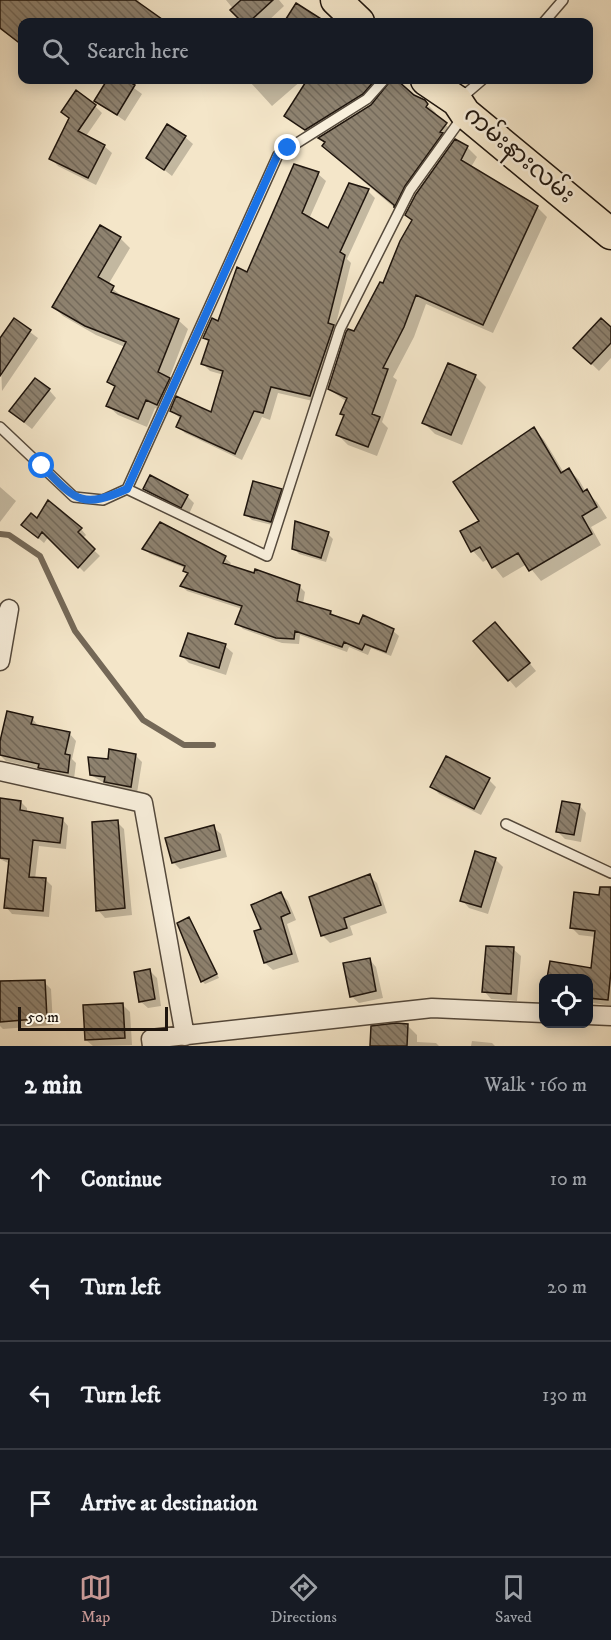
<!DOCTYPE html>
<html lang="en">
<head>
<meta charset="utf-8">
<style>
  :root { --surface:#171b24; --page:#20242c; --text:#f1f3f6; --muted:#9ea1a6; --line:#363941; --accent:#c59692 }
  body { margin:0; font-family:"IM FELL DW Pica","Noto Sans Myanmar",serif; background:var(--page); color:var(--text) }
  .controls { position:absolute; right:18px; bottom:18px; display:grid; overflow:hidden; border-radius:12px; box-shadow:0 3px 15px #0003 }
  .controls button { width:54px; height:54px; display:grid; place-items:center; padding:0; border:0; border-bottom:2px solid var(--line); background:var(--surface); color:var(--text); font:30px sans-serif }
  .scale { position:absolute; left:18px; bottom:15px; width:150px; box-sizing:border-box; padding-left:6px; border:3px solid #1f150d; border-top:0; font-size:16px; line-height:21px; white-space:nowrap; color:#1f150d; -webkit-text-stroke:4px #f8efdc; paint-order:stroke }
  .stop { position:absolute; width:18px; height:18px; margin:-14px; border:4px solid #1a73e8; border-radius:50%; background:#fff }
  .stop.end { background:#1a73e8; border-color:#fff; box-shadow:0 2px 6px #0008 }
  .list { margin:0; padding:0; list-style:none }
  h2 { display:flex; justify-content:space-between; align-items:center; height:78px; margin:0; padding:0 24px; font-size:26px }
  h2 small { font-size:20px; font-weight:400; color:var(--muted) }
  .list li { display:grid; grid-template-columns:39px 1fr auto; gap:18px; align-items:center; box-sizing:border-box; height:108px; padding:0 24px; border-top:2px solid var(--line) }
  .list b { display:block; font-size:22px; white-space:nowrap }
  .list em { font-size:20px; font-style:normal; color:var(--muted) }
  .icon { flex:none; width:33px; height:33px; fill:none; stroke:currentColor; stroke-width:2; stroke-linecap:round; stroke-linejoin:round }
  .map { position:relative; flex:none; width:611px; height:1046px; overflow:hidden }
  .search { position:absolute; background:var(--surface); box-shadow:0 3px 15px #0003; left:18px; right:18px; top:18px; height:66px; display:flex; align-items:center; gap:15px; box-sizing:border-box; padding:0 21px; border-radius:12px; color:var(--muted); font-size:22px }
  .sheet { height:510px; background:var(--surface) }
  nav { display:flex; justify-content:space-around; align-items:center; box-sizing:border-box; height:84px; border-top:2px solid var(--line); background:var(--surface); font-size:16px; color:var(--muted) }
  nav a { display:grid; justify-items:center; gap:3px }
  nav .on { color:var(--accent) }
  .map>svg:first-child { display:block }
  .shadow { fill:#0003 }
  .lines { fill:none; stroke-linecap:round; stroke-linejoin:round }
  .stream { stroke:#746857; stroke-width:6 }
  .building { fill:url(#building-back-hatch); stroke:#1f150d; stroke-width:1.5 }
  .lane-casing { stroke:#54493c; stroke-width:12 }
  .street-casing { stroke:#54493c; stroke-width:21 }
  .primary-casing { stroke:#1f150d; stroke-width:33 }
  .lane { stroke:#f8efdc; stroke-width:9 }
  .street { stroke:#f8efdc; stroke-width:18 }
  .primary { stroke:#f4e6c9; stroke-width:30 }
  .route { stroke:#1a73e8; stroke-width:8 }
  .labels { text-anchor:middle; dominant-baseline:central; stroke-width:5; stroke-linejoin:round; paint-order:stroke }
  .street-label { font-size:24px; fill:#1f150d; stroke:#f8efdc }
</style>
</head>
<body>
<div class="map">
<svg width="611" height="1046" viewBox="0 0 611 1046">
  <defs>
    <pattern id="building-back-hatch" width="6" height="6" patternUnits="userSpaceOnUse" patternTransform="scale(1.5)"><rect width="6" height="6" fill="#8e826f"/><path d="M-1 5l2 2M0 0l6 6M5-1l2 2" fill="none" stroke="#73695a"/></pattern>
  </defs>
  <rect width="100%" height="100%" fill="#f4e6c9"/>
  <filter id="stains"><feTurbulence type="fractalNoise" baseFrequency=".00333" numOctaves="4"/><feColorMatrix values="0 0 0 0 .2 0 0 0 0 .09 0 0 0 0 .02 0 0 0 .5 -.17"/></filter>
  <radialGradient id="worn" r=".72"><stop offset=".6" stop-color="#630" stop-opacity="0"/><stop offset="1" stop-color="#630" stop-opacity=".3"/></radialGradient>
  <path class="shadow" d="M0,0h139l-12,22h-105v23l-22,-16z
    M226,0h53l5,6 -17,16h-23z
    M297,5l26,17h-38z
    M109,80h14l19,14 -17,27 -29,-20z
    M253,80h49l-30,26 -22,-24z
    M309,80h85l32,24 -4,10 7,-8 7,7 -2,2 20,17 -52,82 -70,-59 -12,-17 53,-33 20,-22h-5l-17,19 -56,35 -29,-21z
    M95,106l7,7 -16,23 18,10 8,7 -16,32 -38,-19 -7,-8 19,-39 -7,-7z
    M185,137l8,7 -21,32 -24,-19z
    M467,147l10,10 -6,10 66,40 10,10 -54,116 -67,-29 -12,33 -21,40 4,3 -15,42 6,6 -11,28 -29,-11 -10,-10 9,-33 -18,-13 26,-56z
    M294,165l24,9 8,7 -17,38 20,11 39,-39 7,7 -28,61 4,4 -16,65 6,5 -24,69 -39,-9 -8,27 -8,-3 -20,43 -57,-27 -7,-7 3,-7 -12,-10 -2,5 -12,-6 -8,19 -29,-12 -10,-9 8,-18 -7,-6 16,-35 -29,-12 -33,-19 -9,-9 46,-80 20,11 10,10 -22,37 15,12 55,23 10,9 -19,50 9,10 -4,8 38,17 12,-39 -14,-4 -7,-7 7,-21 -6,-5 15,-15 28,-49z
    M14,320l24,18 -36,53 -2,-50z
    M611,329v29l-12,13 -24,-23z
    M475,376l11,11 -24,58 -27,-11 -11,-11z
    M49,390l7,8 -24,31 -14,-11z
    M534,429l10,11 20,33 5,-3 10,10 7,12 11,10 10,16 -16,9 10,18 -60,36 -14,-17 -24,14 -15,-19 -5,3 -10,-11 -11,-19 19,-11z
    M0,487l16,14 -16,21z
    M145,489l42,7 7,7 -5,11 -37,-18z
    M281,490l5,5 -10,31 -24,-6 -6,-6z
    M37,520l44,9 5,6 -4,4 18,17 -16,16 -35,-36 -5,7 -15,-13z
    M328,534l5,5 -7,23 -27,-8 -5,-6z
    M144,548l81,10 6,5 -2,3 70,20 6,6 -2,12 28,8 5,6 24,8 33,5 6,5 -8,20 -20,-8 -3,7 -19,-8 -2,5 -47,-17 -1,9 -17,-1 -39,-14 -6,-6 5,-14 -55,-18 -5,-5 7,-12 -4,-6 -35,-14z
    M503,631l33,40 -20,17 -40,-47z
    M225,646l8,7 -7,22 -37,-12 -7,-7z
    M32,718l7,9 30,6 7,8 -4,18 4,4 -2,16 -27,-4 -6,-6 -35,-8 -6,-6v-7z
    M136,756l6,6 -5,31 -25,-5 -21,-13 18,-14z
    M489,780l7,7 -15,28 -42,-21 -7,-8z
    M0,800l21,2 6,6v4l35,7 6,7 -2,23 -27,-3 -4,33 11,1 6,6 -3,31 -37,-3 -6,-7 4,-43 -10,-5z
    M579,805l7,8 -5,29 -16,-3 -7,-7z
    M117,822l7,7 8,86 -27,3 -7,-8z
    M213,827l8,7 6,23 -47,12 -7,-7z
    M495,859l8,8 -15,47 -19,-6 -7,-8z
    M369,876l8,7 10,30 -37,13 3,9 -23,8 -8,-8z
    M611,889v117l-23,-4v-24h-39l3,-16 41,7 3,-32 -17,-2 -7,-7z
    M280,893l8,8 8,19 -9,4 12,38 -26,8 -8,-7 -9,-31 7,-2z
    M189,919l30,59 -14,6 -3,-3z
    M513,949l8,7 -4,45 -26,-2 -7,-8z
    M369,959l7,8 7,31 -24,5 -8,-7z
    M150,971l7,7 4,28 -13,2 -8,-7z
    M0,982h44l7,7 2,36 -50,4 -3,-3z
    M123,1005l7,7 2,33 -39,1 -7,-6z
    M408,1026l9,9v7l19,1 3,3h-67z
    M472,1041l20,2 3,3h-24z"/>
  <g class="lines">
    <path class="stream" d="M0,534l9,1 31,21 35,75 68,89 41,25h29"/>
  </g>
  <path class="building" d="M0,0h135l31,22h-144v23l-22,-17z
    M241,0h32l-24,22h-7l-12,-12z
    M296,3l30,19h-42z
    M107,80h19l9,5 -18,30 -23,-14z
    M307,80h68l-12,14 -58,36 -21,-14z
    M391,80h6l17,15 11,5 3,4 -2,3 21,16 -7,9 3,1 -38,53 -11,22v-3l-72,-59 3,-4 -7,-4 53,-33z
    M76,90l20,15 -18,26 27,14 -17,33 -39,-19 20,-41 -8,-6z
    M167,124l19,12 -22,34 -18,-12z
    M455,139l13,7 -7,14 77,46 -55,119 -67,-30 -12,32 -21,41 5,1 -16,45 8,3 -12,30 -32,-12 8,-20 -4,-1 7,-16 -19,-9 18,-57 2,-3 6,2 26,-49 3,1 17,-42 12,-21 -7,-5 11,-21z
    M294,164l25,8 -17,41 26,15 21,-45 20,6 -29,63 5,3 -17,68 6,2 -24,71 -39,-9 -8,26 -9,-2 -19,43 -59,-27 5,-11 -11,-5 6,-15 35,16 12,-41 -22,-7 8,-24 -6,-2 9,-20 6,3 19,-54 10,5z
    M100,225l21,12 -23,40 16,9 -3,6 68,27 -21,53 12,6 -13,27 -11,-5 -8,19 -32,-13 9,-20 -8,-4 19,-40 -41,-16 -33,-19z
    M14,318l17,12 -31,46v-38z
    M601,318l10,9v16l-20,21 -18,-16z
    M448,363l28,12 -25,60 -29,-12z
    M35,378l15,11 -26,33 -15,-11z
    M534,427l27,46 8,-5 14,24 4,-3 10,18 -15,9 10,18 -63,37 -11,-18 -26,15 -12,-21 -9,5 -11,-21 19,-10 -26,-39z
    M150,475l38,20 -7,13 -38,-19z
    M253,481l29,8 -11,33 -27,-7z
    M48,500l34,28 -4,4 17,17 -17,19 -36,-36 -4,6 -17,-13 10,-12 6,5z
    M295,521l34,11 -8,26 -29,-9z
    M160,522l66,34 -3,7 31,10 1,-4 45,16 -3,16 34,10 -1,3 29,10 4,-9 31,14 -8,23 -21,-8 -3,6 -18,-8 -2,5 -47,-16 -1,8 -18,-1 -41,-14 7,-18 -62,-20 8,-13 -5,-2 2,-5 -43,-17z
    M495,622l35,41 -22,18 -35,-40z
    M188,633l38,11 -7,24 -39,-12z
    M7,711l26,6 -2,7 39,8 -5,22 5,1 -2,18 -30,-5 1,-4 -39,-9v-14z
    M109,749l27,5 -5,33 -27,-5 1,-5 -15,-2 -2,-18 20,2z
    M446,756l44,22 -16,31 -44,-22z
    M0,798l21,3 -1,9 43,8 -3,25 -27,-3 -4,37 17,1 -3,33 -39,-3 5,-49 -9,-1z
    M562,801l18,3 -6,31 -18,-3z
    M118,820l7,88 -29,3 -4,-89z
    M214,825l6,25 -48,13 -7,-25z
    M475,851l21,7 -15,49 -21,-6z
    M370,874l11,31 -37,13 3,10 -26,8 -12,-39z
    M600,887h11v84l-3,29 -20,-2v-20h-41l3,-17 41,7 4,-37 -25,-3 4,-36 25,3z
    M281,892l9,21 -9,4 11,37 -28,9 -10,-32 7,-2 -10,-24z
    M189,917l28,57 -16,8 -24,-59z
    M486,946l28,1 -3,47 -29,-2z
    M370,958l6,33 -26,6 -7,-34z
    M150,969l5,30 -16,3 -5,-30z
    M45,980l2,38 -47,4v-41z
    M123,1003l2,35 -40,2 -2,-35z
    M396,1023l12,1 -1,22h-37l1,-20z"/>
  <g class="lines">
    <g class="lane-casing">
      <path id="lane" d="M544,22l19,-22
        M461,98l21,-18
        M0,427l74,70 29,3 24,-11 151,-334 89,-56 17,-19
        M127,489l140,67 73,-227 70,-139 54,-75
        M506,824l105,49"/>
    </g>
    <g class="street-casing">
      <path id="street" d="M0,661l9,-52
        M0,771l143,32 42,233
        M588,1015l23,1
        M152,1046l-1,-7 281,-31 112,5"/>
    </g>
    <g class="primary-casing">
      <path id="primary" d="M336,0l23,22
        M426,80l31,21 8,12 146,121"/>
    </g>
    <use href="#lane" class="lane"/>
    <use href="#street" class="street"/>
    <use href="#primary" class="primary"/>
  </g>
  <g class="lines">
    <path class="route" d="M42,466c33,33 38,44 85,23l151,-335 10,-6"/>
  </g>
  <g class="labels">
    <g class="street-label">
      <text transform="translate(519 155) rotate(40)">ကမ်းနားလမ်း</text>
    </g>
  </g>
  <rect width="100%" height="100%" filter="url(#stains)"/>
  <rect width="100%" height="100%" fill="url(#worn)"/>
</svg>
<div class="controls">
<button><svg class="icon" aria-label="locate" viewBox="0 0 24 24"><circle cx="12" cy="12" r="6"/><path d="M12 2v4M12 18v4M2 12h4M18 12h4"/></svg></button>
</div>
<div class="scale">50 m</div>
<div class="stop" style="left:42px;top:466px"></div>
<div class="stop end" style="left:288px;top:148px"></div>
<div class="search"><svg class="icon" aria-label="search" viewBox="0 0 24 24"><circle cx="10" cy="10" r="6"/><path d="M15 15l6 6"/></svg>Search here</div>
</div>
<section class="sheet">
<h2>2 min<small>Walk · 160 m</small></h2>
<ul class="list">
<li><svg class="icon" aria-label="ahead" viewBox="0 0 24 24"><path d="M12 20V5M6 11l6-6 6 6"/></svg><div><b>Continue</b></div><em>10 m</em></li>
<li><svg class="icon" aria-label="left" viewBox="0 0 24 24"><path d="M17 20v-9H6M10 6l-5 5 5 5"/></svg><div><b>Turn left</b></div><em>20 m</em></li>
<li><svg class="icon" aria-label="left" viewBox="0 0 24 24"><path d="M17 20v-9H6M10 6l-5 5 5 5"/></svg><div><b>Turn left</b></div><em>130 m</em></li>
<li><svg class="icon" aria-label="arrive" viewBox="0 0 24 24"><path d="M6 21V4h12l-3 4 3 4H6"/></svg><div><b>Arrive at destination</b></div></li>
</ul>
</section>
<nav>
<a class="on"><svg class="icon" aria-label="map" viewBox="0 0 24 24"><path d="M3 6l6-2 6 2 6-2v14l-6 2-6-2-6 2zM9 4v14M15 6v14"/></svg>Map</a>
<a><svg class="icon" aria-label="directions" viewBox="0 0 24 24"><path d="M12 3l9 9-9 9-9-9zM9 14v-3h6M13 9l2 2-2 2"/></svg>Directions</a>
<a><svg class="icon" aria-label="saved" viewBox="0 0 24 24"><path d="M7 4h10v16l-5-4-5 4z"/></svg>Saved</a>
</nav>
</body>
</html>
